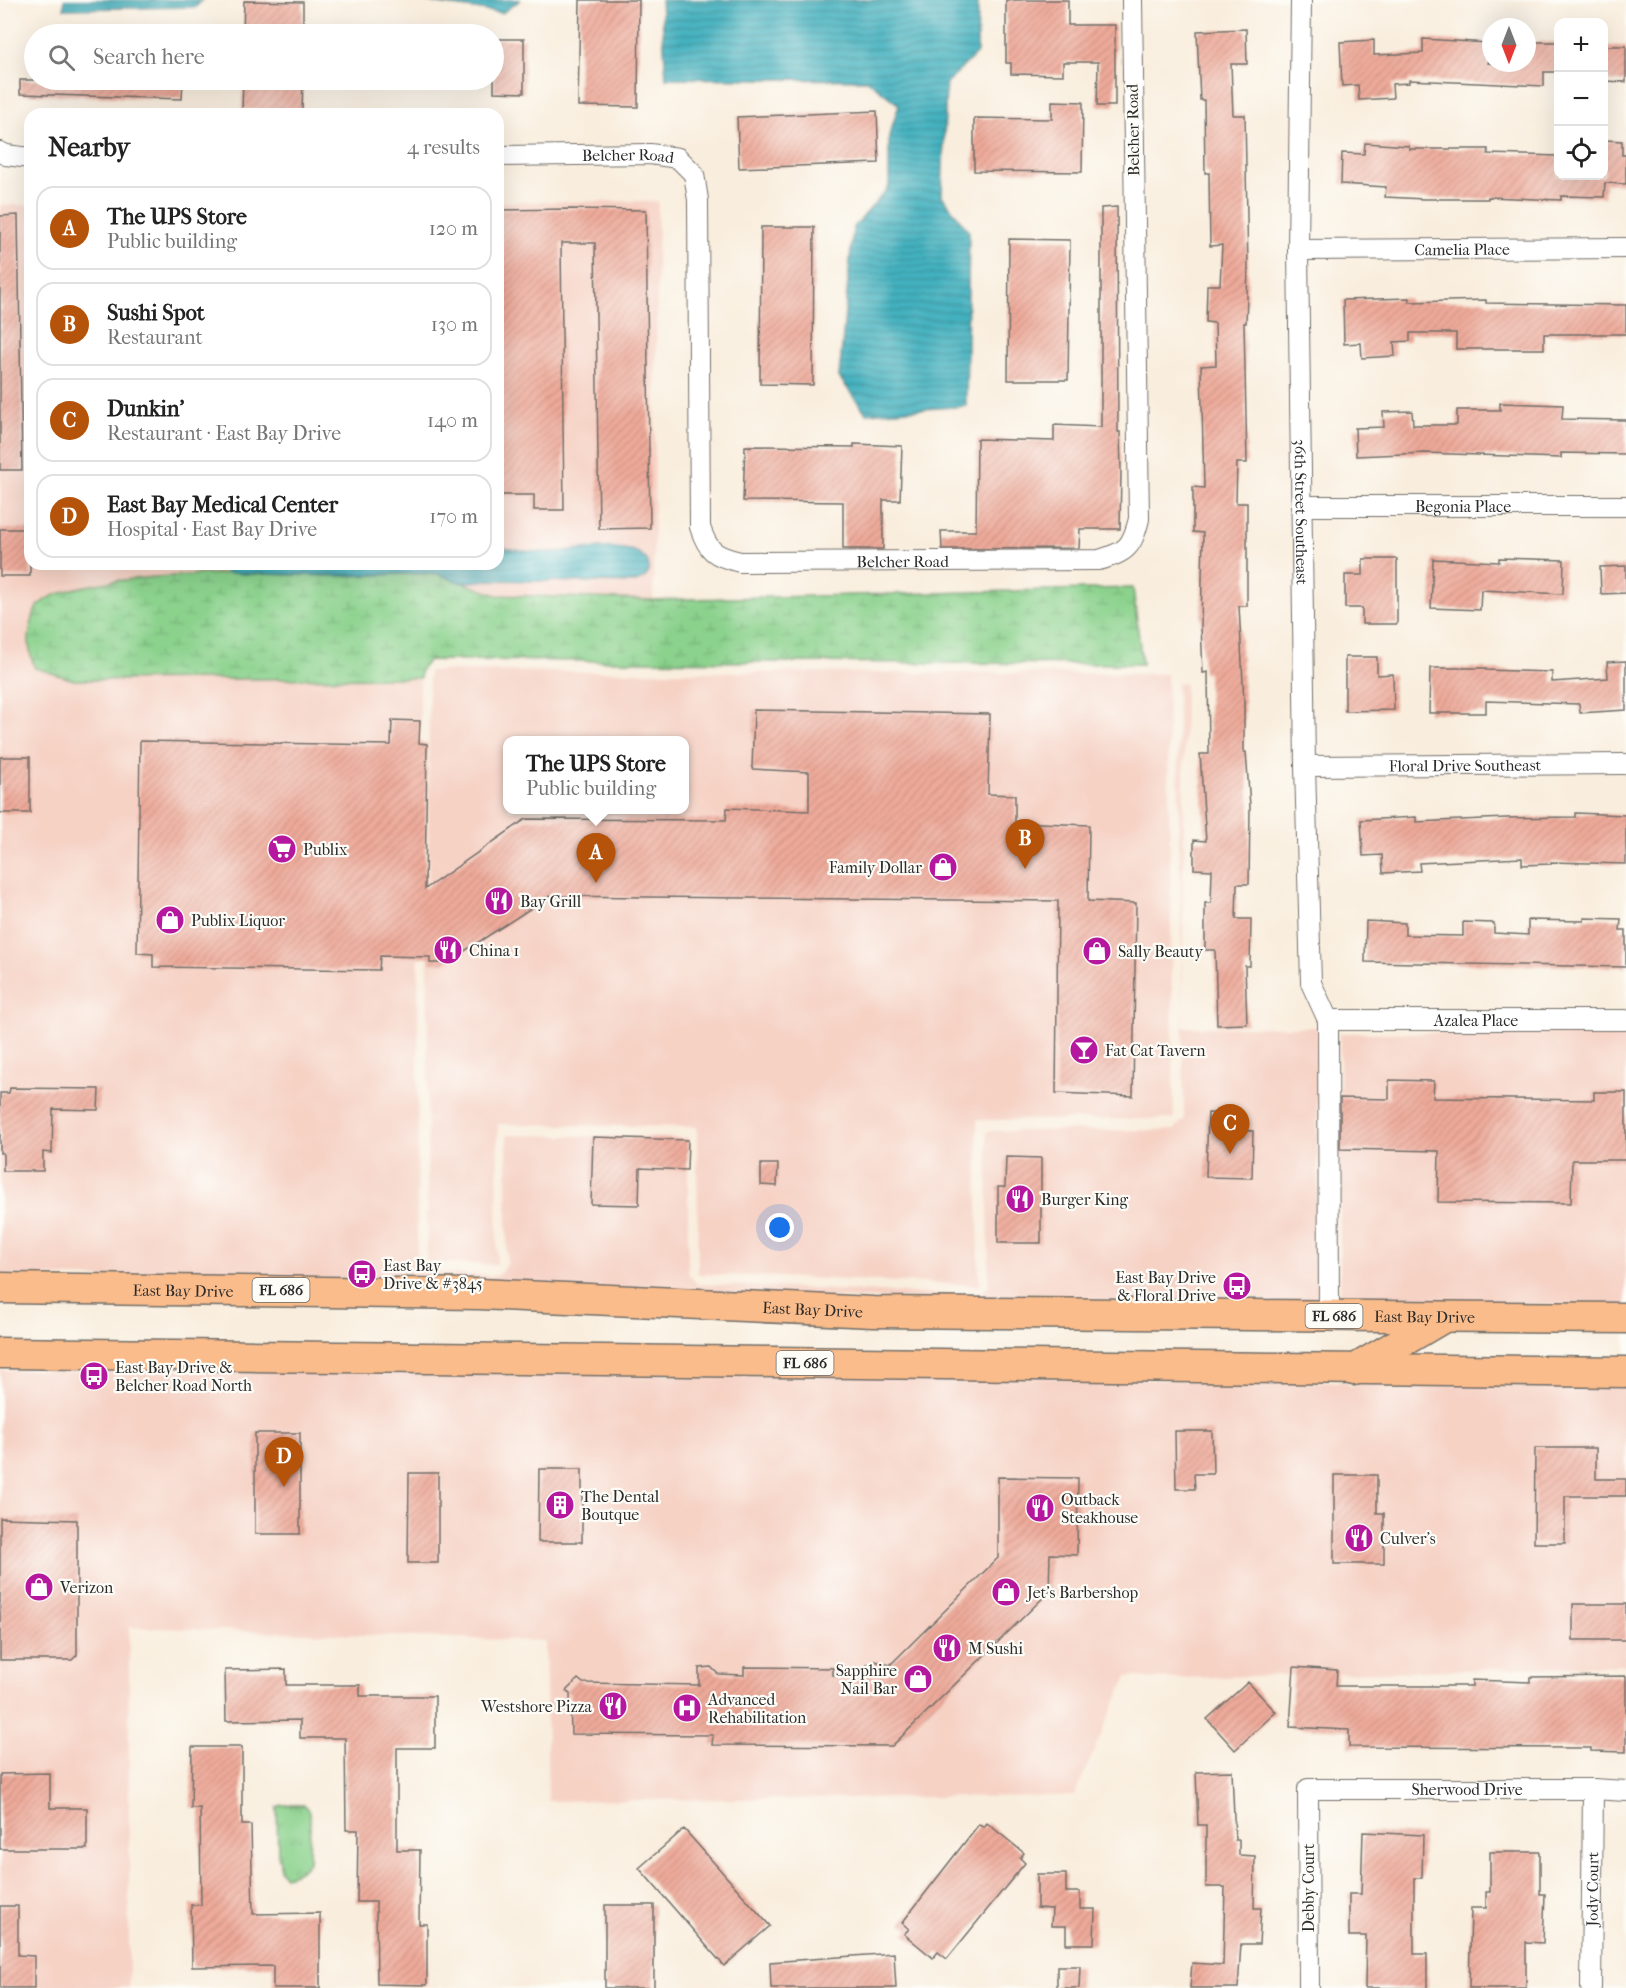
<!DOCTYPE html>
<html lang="en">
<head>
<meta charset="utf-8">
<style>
  :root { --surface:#fff; --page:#f2f2f2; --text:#222; --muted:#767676; --line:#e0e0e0; --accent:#b45309 }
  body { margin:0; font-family:"IM FELL French Canon",serif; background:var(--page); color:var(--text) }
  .controls { position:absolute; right:18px; top:18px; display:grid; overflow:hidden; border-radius:12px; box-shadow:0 6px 24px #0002 }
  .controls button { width:54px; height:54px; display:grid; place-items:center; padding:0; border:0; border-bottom:2px solid var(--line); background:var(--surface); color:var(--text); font:30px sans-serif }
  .compass { position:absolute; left:1482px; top:18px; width:54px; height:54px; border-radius:50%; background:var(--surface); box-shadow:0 6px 24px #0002; rotate:180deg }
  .you { position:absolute; left:780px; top:1228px; width:21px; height:21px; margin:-15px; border:4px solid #fff; border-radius:50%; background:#1a73e8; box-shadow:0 0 0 9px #1a73e833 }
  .badge { display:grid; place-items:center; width:39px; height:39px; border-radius:50%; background:var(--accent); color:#fff; font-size:20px; font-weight:700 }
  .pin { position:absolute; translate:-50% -50px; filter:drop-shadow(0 2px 3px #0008) }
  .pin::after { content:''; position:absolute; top:32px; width:21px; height:18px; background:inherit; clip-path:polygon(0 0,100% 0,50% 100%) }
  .popup { position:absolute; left:503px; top:736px; width:186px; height:78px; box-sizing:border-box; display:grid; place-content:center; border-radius:12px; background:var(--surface); filter:drop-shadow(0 2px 4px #0005); font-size:20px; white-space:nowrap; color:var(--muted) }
  .popup b { font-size:22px; color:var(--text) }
  .popup::after { content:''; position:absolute; left:50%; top:100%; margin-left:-12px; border:12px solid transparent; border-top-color:var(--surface) }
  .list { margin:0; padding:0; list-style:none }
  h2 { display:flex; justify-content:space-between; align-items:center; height:78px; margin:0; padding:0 24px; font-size:26px }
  h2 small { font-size:20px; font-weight:400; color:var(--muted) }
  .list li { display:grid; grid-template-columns:39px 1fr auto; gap:18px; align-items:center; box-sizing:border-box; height:84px; margin:0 12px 12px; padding:0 12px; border:2px solid var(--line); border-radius:18px }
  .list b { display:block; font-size:22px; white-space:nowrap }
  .list p { margin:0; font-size:20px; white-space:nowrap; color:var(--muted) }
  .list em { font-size:20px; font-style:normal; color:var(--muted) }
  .icon { flex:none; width:33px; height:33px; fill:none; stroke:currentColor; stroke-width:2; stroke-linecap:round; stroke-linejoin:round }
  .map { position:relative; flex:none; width:1626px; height:1988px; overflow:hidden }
  .search { position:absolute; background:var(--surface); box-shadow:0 6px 24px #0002; left:24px; top:24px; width:480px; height:66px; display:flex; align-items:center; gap:15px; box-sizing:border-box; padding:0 21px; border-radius:33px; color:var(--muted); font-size:22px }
  .panel { position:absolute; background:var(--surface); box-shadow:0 6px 24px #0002; left:24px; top:108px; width:480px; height:462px; border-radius:18px }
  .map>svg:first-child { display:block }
  .built { fill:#f6d2c5; fill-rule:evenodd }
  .grass { fill:url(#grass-tufts); stroke:#5b7e5c; stroke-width:1.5 }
  .wetland { fill:url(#wetland-marsh); stroke:#5b7e5c; stroke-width:1.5 }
  .water { fill:url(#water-rules); stroke:#376e75; stroke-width:1.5 }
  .building { fill:url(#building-hatch) }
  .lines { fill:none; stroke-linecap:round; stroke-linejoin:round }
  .street-casing { stroke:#736f6a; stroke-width:22 }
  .primary-casing { stroke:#736f6a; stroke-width:33 }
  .street { stroke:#fff; stroke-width:20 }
  .primary { stroke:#fabc8b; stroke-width:30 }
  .labels { text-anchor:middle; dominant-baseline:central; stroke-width:4.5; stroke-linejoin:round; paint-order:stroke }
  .shield { fill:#fdfcf7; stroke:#6a6a68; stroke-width:1.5 }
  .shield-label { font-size:15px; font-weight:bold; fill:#2b2b2b }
  .street-label { font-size:16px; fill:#2b2b2b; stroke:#fdfcf7 }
  .poi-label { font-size:16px; fill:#2b2b2b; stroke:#fdfcf7; text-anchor:start }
</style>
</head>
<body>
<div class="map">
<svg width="1626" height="1988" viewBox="0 0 1626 1988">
  <defs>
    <pattern id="grass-tufts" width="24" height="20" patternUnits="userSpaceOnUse" patternTransform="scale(1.5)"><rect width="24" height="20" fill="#8bd28d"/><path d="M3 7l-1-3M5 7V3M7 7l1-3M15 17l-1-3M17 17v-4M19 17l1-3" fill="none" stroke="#78b47a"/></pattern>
    <pattern id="wetland-marsh" width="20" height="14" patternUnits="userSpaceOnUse" patternTransform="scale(1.5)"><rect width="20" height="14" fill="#8bd28d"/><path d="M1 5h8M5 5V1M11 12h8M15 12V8" fill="none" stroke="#78b47a"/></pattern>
    <pattern id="water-rules" width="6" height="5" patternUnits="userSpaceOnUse" patternTransform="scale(1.5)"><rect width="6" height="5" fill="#43b1bf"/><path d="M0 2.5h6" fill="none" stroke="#38909b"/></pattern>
    <pattern id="building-hatch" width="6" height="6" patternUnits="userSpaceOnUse" patternTransform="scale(1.5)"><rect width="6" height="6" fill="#eeaa9a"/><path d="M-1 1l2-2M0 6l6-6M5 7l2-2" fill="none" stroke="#cc9285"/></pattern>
  </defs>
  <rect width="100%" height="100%" fill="#fdfcf7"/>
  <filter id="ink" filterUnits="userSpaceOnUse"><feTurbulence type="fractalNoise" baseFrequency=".0167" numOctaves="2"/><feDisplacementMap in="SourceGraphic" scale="12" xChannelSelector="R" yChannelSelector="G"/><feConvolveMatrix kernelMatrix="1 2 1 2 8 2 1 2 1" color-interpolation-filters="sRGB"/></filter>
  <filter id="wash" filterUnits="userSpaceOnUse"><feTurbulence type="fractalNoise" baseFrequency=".008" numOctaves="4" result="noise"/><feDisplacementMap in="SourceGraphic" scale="24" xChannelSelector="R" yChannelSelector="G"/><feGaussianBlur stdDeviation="1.35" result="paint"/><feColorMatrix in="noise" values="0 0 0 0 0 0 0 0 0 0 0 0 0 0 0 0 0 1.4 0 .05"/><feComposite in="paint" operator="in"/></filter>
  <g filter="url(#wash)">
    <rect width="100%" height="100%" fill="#f9eede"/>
    <path class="built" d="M658,201l-5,399 -156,-5 -35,-12 25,-3 144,-31 -24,-1 -56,4 -53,-5v-345z
      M0,205h30v359h191l6,9 -105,7 -48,100 346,-2 -3,584 9,10 71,4 10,-11v-130l181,3v135l9,11 282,12 10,-11 -2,-154 187,-1 10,-11 -7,-436 8,1 -3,343h135l1,276 -444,-4 -874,-24z
      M429,671l738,3 7,445 -197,1 2,165 -281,-11 -1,-147 -199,-3 -1,141 -70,-3zM508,740h176v70h-176z
      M1626,1032v274l-176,-2 -2,-4 -7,4 -101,-1v-270z
      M0,1370l686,3 661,9 3,5 7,-4 269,2v280l-471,14 -28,-3 -53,120 -526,5 -3,-160 -416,-14v361h-129z"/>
    <path class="grass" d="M282,1805h22l4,3 2,12 -1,41c-5,8 -15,14 -24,15l-5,-6v-8l-2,-7 -1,-47z"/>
    <path class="wetland" d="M224,573l112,3 99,-3 62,22 156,5 480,-12 9,76 -713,-4 -9,11v7l-346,2 -39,-12c-7,-18 -8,-31 -2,-50 1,-4 2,-9 5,-12 27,-29 145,-30 186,-33z"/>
    <path class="water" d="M64,0h138l-6,7 -132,2z
      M412,0h108l-18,13z
      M661,0h317l-1,53 -31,31 -4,112 27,36 -3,174 -100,7 -27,-36 14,-149 36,-41v-51l10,-31 -32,-25 -201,-2z
      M498,547c17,3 38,6 55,5 20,-1 97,-16 96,17 0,9 -9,11 -16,14l-146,-3 -25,3 -27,-10 -99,3 -109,-3 -6,-9h277z"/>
    <g id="blocks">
      <path class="building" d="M580,0h59l-1,107 -60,-1z
        M1006,0h62v25h47v81h-18l1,-44h-35v13l-52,-1v-11h-5z
        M244,1l59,1v32h-60z
        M1246,29l1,35h-16l2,51h12l3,153 -2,55h-2l3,140h-10l-1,40h11v103h-8l5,96v50h2l4,54 -1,78h-12l-1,35h15l-1,47h-5l2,58 -30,1 -2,-75h-10v-47h6l1,-33 -18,-1v-29l12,1 -6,-87h9l-1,-82 -5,1 -2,-47 2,-93 -10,-1v-45l11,1 -3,-122 15,-1 -1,-42 -9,-1 1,-37h13l2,-40 -12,1 -1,-73h-4l-1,-73h-4l-3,-69z
        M494,39h30v54l-30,-1z
        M1423,39l66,4 -1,20h39v-21h31v30h-14v14l-135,-6v3l-17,1 1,14 -34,2 -1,-15 -16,1 -2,-44 34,-2v15l49,-2z
        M1604,46h22v36l-22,-1z
        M20,80h163l-1,19 -162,-5z
        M243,80h60l-1,31 -60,-1z
        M1052,101l31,1 -1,70 -108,-1v-53l78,1z
        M877,111l2,52 -140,5 -2,-51z
        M1604,140l18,1v14h4v29l-21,-1 -1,14 -43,-1v4l-73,-3v2h-64l-39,-2 1,-10 -45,-3 1,-31 22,1 1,-11 44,3v3h79v5l70,2v20h46z
        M1117,207l1,225h2l1,39 -1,58h-40l-1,19 -137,1 -1,-18h35l1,-92 77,2v-16l47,2v-219z
        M569,209l77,1 4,318 -51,1 -4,-286h-34l3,267h-30v-15h-36v-285z
        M18,215l4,255h-22v-254z
        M761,227h53l-1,158 -53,-1z
        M1009,239l61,1 -2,140h-60z
        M1409,298v4l77,-2v3l140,2v29h-82v15h-88v-16h-46v8l-16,1 1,14 -33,2 -1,-15 -17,1 -1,-44z
        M1500,403l63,2 -1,14 64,1v34l-65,-1v5l-136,-5 -69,3 -1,-28 29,-1 -1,-15 29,-1 1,14h44v-15h43z
        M854,444l48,2 -2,54h-17v49h-40v-47l-100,-1 2,-55 109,1z
        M0,529h30v47h-30z
        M1499,558l65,2 -1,34 -82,-4 -1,20 -49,-2 2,-49 66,3z
        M1363,559h34v65h-35v-16h-17v-33h18z
        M1626,566v27l-25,1 -1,-27z
        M1345,657h32v18l16,-1 1,36 -49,1z
        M1626,661v49l-46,3 -1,-9 -93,-3v12h-57l1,-45h56v2l66,2v10l56,-4 -1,-16z
        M754,710l236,4 -2,80 27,1v27l74,3 -1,76 48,2 -3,193 -77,-3 2,-192 -508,-5 -104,67h-16v-6l-50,-1 -1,14 -226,-3v-13l-16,-1 3,-212 251,4 1,-25 28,1 -1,22 8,1 -2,145 101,-70 200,1 1,-12 82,3v-39l-57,-3z
        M0,757h30v56h-30z
        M1575,813l51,2v49l-75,-2v2l-29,1v-7l-103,5 1,8 -37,2 -1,-18 -19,1 -2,-36 55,-3v5l90,-4 69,-1z
        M1584,918l37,1 -1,11h6v37l-261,-5 1,-41 39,2v12l58,1v-14l31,1v10l34,2v-15l56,1z
        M1389,1080l45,1 -1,17 161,2v-8h32v68h-54l-1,43 -133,-1 1,-51 -99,-2v-51l49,1z
        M10,1088l89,1 -1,21 -45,-1 -1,44 -9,-1v19h-40v-18h-3v-60h9z
        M1208,1113l31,2 -1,15 15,1 -1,47 -46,-1z
        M593,1137l95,3 -1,30 -47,-2 -1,37 -48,-1z
        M1006,1157l35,1v85h-43v-56h7z
        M761,1164h17l-1,22 -16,-1z
        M1175,1431h37l1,43h-19l1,15h-19z
        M255,1433h45v101h-45z
        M1535,1448h61v31h30v17h-61v47h-31z
        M539,1469h43v73h-44z
        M409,1473h29v90h-30z
        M1334,1475h43v38h7v51h-50z
        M998,1477l80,1 -1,77 -27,-1 -1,38 -157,154 -180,-1 1,-10 -142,-1 -1,-40 -4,-3 12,-12 5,4 116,2v-17l12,-1 7,7 26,1v-8l89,1v7l30,1 4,-11 8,-4 15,4 108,-107z
        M0,1518l77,2v135l-5,5h-72z
        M1573,1604h53v36h-53z
        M1294,1667l43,3 -1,16h136v-6l58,2v-5l96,-1v76l-35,-1v-3l-242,-1v-17l-59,-3z
        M286,1669v16h74v11h75v52h-38v102h23l-1,74h8v61l-50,-1 -1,-82h-19l1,-72h-12l-1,-92h-45v-18l-74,1 -1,-51z
        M1248,1682l28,30 -41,38 -28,-31z
        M192,1747h50v78h9l2,89 67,-1v75h-47v-22l-81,1 -1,-62h10l-1,-97h-9z
        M1232,1771l3,69h4v15l16,1 -1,52h7l-2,36h-18l-3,44h-48l2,-25 31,2 2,-78h-19v-62h-8l-2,-53z
        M50,1773v35h37v41h-87v-75z
        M987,1823l37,30 -4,5 5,5 -78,96 -9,-7 -5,6 -29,-24 5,-5 -7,-6 77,-99 5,3z
        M684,1829l86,97 -46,40 -85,-98z
        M1363,1832l60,3 -1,43h-8v76h13v34h-62l1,-52h-17v-42h12z
        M1490,1852h50v42h5l-2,49 -17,-1v46h-57l2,-80h15v-16h4z
        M1037,1874h29v18h14v17h15l-1,35h-28v-18h-15l1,-17 -15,-1z
        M605,1905h49v83h-49z
        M0,1906h18v49l16,1v32h-34z
        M894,1953l2,35h-125l-1,-26z
        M1057,1966h23l-1,22h-22z"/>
    </g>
  </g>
  <g filter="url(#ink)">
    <use href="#blocks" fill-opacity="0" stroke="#736f6a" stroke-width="1.5"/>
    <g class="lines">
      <g class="street-casing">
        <g id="street">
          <path id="s1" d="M1301,0l-3,250 7,516 6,217 17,37 1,296"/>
          <path d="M0,152l6,3 24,3"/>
          <path id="s2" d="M498,156l152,-2 28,4 16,16 4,26 2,327c8,25 15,29 40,35l359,-2c28,-8 33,-13 40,-41l-7,-519"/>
          <path id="s3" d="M1298,250l328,-2"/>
          <path id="s4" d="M1301,506h325"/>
          <path id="s5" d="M1305,766l321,-2"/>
          <path id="s6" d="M1328,1020h298"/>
          <path id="s7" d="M1309,1988l-1,-199h285l33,2"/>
          <path id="s8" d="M1591,1988l2,-199"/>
        </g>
      </g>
      <g class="primary-casing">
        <g id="primary">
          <path id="s9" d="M0,1288l479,6 394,18 753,6"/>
          <path d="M0,1353l1626,19"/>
          <path d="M1354,1370l90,-53"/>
        </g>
      </g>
      <use href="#street" class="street"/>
      <use href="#primary" class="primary"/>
    </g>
  </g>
  <defs>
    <g id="supermarket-disc" transform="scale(1.5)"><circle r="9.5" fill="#b5179e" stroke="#fdfcf7"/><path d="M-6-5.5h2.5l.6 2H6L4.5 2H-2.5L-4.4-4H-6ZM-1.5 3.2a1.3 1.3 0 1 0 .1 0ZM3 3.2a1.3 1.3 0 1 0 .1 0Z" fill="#fff"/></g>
    <g id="shop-disc" transform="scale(1.5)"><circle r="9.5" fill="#b5179e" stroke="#fdfcf7"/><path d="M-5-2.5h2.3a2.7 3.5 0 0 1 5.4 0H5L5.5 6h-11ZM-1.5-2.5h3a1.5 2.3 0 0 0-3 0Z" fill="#fff"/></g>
    <g id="restaurant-disc" transform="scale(1.5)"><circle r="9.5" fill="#b5179e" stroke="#fdfcf7"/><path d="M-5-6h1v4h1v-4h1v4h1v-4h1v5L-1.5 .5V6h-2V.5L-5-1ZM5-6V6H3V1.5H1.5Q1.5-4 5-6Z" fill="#fff"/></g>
    <g id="bar-disc" transform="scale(1.5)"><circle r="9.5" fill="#b5179e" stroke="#fdfcf7"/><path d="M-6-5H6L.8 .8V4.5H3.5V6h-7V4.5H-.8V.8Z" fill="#fff"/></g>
    <g id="bus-disc" transform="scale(1.5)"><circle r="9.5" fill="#b5179e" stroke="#fdfcf7"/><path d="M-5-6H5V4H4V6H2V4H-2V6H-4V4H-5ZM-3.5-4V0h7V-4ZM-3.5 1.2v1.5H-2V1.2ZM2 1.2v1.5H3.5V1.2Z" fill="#fff"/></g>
    <g id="building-disc" transform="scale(1.5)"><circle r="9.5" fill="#b5179e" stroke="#fdfcf7"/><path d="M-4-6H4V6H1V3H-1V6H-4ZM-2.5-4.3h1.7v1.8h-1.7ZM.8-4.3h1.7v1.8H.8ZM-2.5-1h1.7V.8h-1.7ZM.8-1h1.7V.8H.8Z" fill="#fff"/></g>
    <g id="hospital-disc" transform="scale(1.5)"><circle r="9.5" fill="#b5179e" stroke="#fdfcf7"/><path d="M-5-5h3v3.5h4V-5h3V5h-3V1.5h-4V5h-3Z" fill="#fff"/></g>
  </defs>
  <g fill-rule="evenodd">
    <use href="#supermarket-disc" x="282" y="849"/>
    <use href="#shop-disc" x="943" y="867"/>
    <use href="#restaurant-disc" x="499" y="901"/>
    <use href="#shop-disc" x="170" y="920"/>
    <use href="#restaurant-disc" x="448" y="950"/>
    <use href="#shop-disc" x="1097" y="951"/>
    <use href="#bar-disc" x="1084" y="1050"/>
    <use href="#restaurant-disc" x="1020" y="1199"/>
    <use href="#bus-disc" x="362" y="1274"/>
    <use href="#bus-disc" x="1237" y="1286"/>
    <use href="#bus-disc" x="94" y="1376"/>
    <use href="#building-disc" x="560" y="1505"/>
    <use href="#restaurant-disc" x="1040" y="1508"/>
    <use href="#restaurant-disc" x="1359" y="1538"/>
    <use href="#shop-disc" x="39" y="1587"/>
    <use href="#shop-disc" x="1006" y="1592"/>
    <use href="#restaurant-disc" x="947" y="1648"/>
    <use href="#shop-disc" x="918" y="1679"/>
    <use href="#restaurant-disc" x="613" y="1706"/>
    <use href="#hospital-disc" x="687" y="1708"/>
  </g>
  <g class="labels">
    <g class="shield">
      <rect x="252.5" y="1278" width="57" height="24" rx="4.5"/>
      <rect x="1305.5" y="1304" width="57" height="24" rx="4.5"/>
      <rect x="776.5" y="1351" width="57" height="24" rx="4.5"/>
    </g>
    <g class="shield-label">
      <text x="281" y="1290">FL 686</text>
      <text x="1334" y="1316">FL 686</text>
      <text x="805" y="1363">FL 686</text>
    </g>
    <g class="street-label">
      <text transform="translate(1133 130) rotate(-91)">Belcher Road</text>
      <text stroke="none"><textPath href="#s2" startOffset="130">Belcher Road</textPath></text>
      <text stroke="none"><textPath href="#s3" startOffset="164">Camelia Place</textPath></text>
      <text stroke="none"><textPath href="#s4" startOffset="162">Begonia Place</textPath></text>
      <text stroke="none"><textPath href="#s1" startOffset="512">36th Street Southeast</textPath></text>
      <text stroke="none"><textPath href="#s2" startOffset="776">Belcher Road</textPath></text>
      <text stroke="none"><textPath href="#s5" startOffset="160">Floral Drive Southeast</textPath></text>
      <text stroke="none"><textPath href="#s6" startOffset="148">Azalea Place</textPath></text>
      <text stroke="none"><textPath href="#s9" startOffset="183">East Bay Drive</textPath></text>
      <text stroke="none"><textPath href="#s9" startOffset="813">East Bay Drive</textPath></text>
      <text stroke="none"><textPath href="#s9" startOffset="1425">East Bay Drive</textPath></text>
      <text stroke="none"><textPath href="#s7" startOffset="358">Sherwood Drive</textPath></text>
      <text transform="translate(1308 1888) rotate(-90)">Debby Court</text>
      <text stroke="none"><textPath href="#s8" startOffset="99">Jody Court</textPath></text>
    </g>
    <g class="poi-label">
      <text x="303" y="849">Publix</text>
      <text x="922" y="867" text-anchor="end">Family Dollar</text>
      <text x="520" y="901">Bay Grill</text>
      <text x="191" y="920">Publix Liquor</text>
      <text x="469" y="950">China 1</text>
      <text x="1118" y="951">Sally Beauty</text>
      <text x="1105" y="1050">Fat Cat Tavern</text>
      <text x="1041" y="1199">Burger King</text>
      <text x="383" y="1265">East Bay<tspan x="383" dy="18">Drive &amp; #3845</tspan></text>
      <text x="1216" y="1277" text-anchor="end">East Bay Drive<tspan x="1216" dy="18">&amp; Floral Drive</tspan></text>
      <text x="115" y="1367">East Bay Drive &amp;<tspan x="115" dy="18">Belcher Road North</tspan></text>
      <text x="581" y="1496">The Dental<tspan x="581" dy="18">Boutque</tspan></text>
      <text x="1061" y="1499">Outback<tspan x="1061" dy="18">Steakhouse</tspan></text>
      <text x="1380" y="1538">Culver's</text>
      <text x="60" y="1587">Verizon</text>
      <text x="1027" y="1592">Jet's Barbershop</text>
      <text x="968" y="1648">M Sushi</text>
      <text x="897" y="1670" text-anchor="end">Sapphire<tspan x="897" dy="18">Nail Bar</tspan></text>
      <text x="708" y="1699">Advanced<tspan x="708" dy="18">Rehabilitation</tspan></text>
      <text x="592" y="1706" text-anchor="end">Westshore Pizza</text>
    </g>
  </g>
</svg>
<div class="controls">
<button>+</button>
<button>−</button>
<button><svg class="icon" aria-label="locate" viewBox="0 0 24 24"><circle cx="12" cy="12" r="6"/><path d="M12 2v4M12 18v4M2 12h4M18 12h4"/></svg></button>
</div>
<svg class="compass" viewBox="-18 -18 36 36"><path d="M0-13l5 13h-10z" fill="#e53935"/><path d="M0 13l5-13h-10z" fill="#767676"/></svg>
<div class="you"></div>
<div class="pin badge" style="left:596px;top:883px">A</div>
<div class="popup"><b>The UPS Store</b>Public building</div>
<div class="pin badge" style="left:1025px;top:869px">B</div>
<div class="pin badge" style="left:1230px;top:1154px">C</div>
<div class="pin badge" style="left:284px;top:1487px">D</div>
<div class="search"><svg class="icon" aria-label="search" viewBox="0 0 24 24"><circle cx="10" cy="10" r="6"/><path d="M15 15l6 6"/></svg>Search here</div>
<section class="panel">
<h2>Nearby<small>4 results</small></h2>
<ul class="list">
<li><span class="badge">A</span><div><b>The UPS Store</b><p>Public building</p></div><em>120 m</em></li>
<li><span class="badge">B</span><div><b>Sushi Spot</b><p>Restaurant</p></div><em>130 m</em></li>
<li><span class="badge">C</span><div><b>Dunkin'</b><p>Restaurant · East Bay Drive</p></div><em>140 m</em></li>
<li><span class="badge">D</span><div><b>East Bay Medical Center</b><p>Hospital · East Bay Drive</p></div><em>170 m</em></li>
</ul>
</section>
</div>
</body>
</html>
